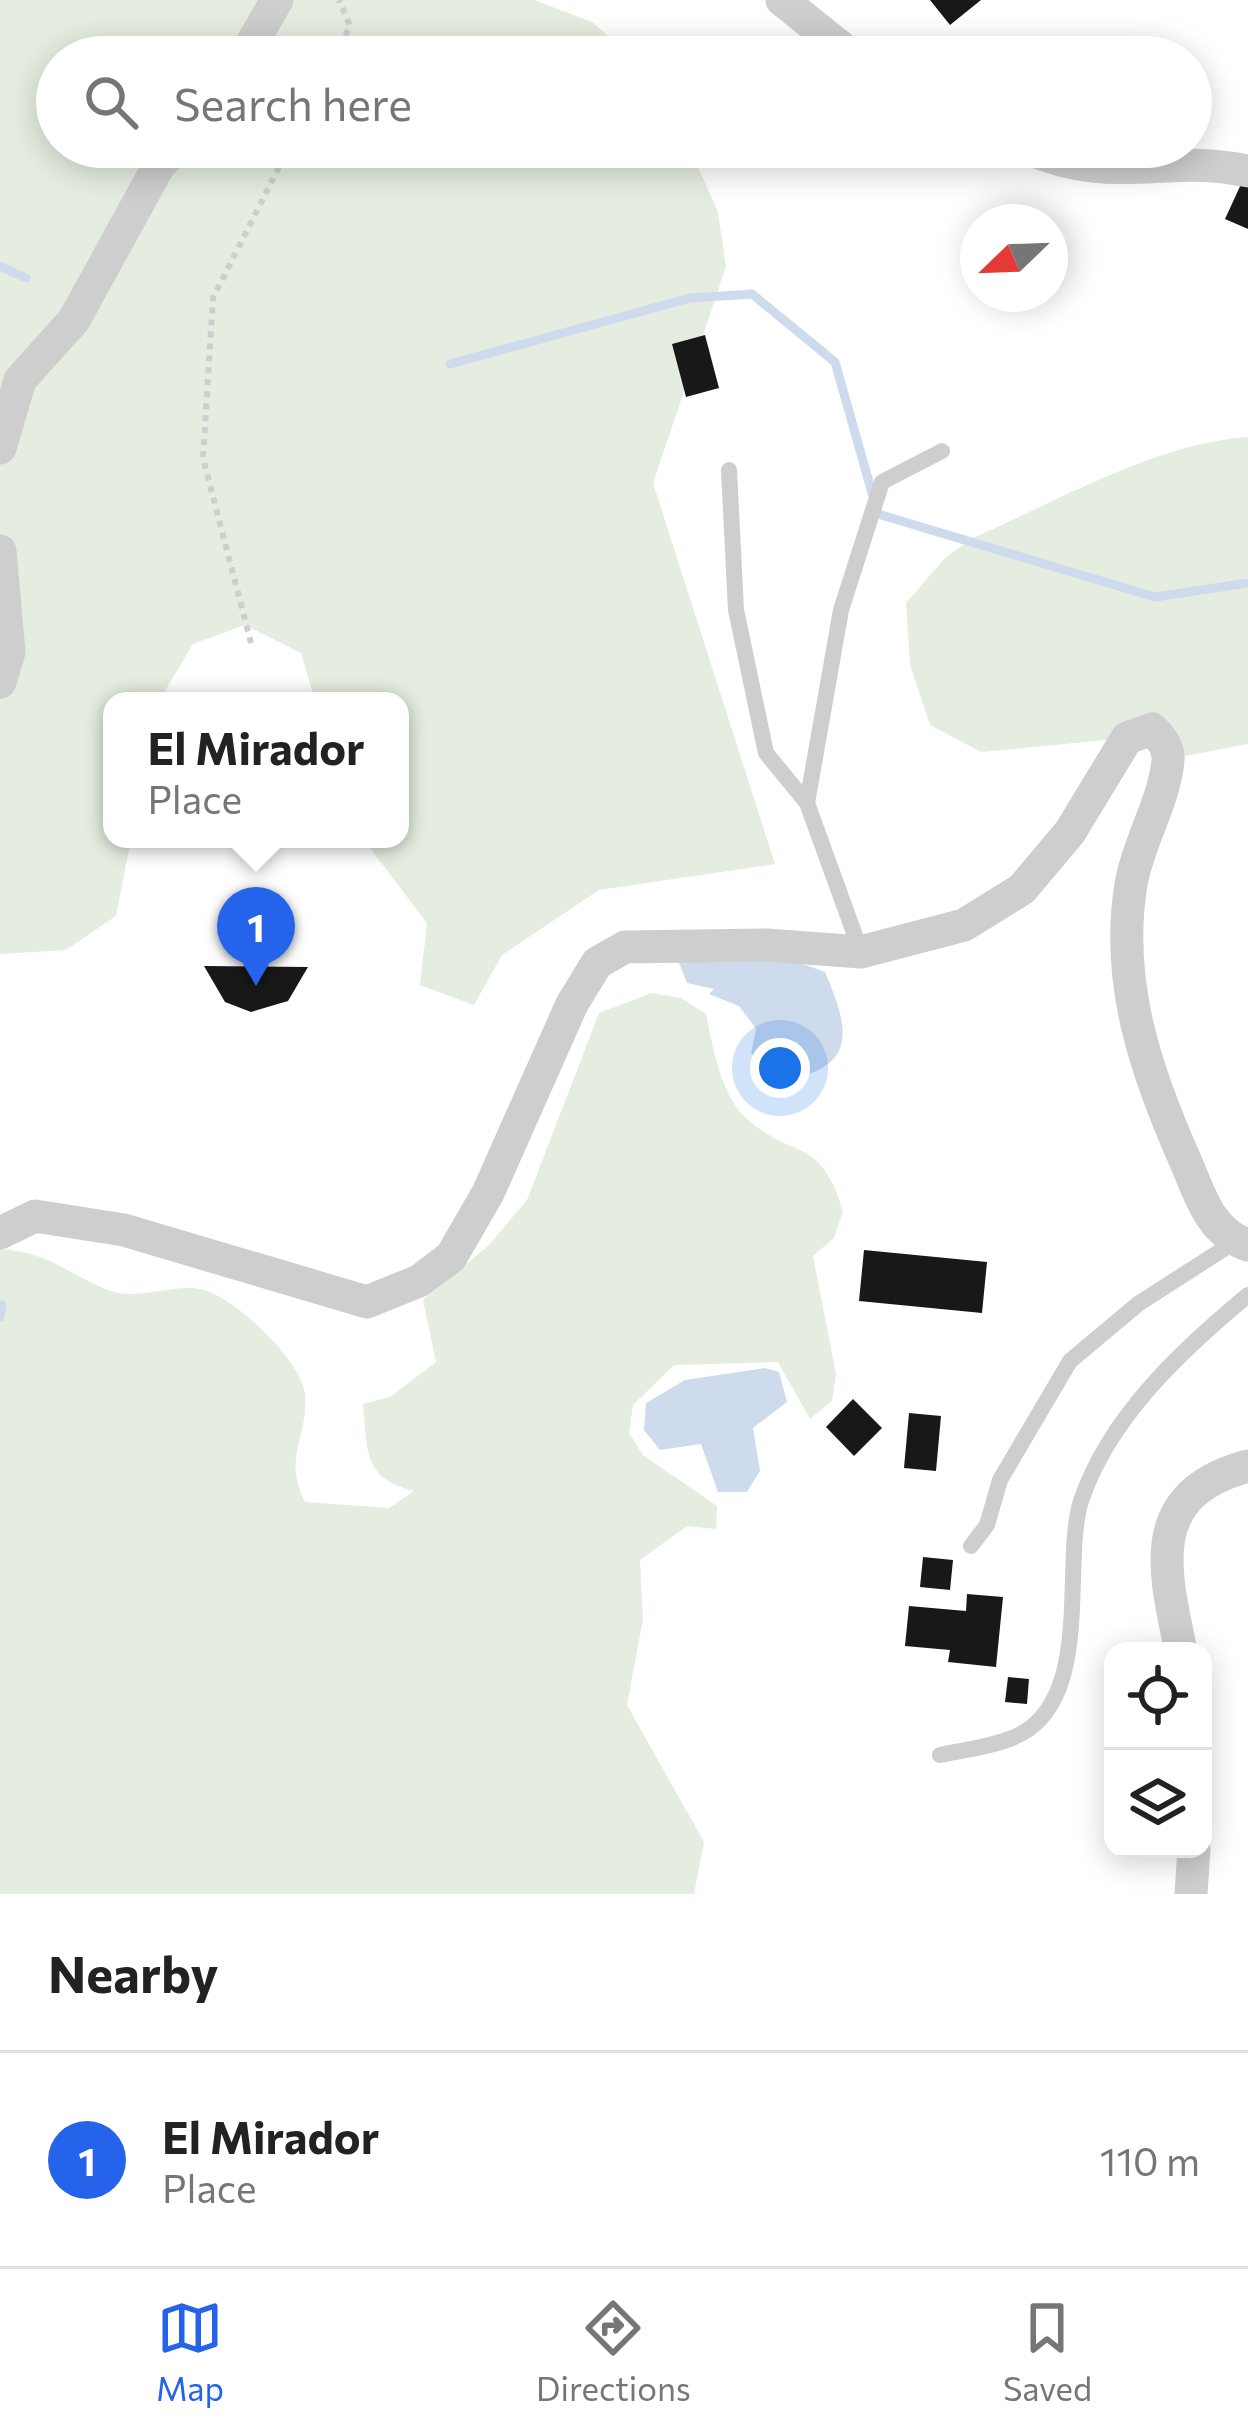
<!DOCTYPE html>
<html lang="en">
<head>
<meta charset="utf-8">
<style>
  :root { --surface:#fff; --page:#f6f6f6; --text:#222; --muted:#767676; --line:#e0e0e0; --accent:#2563eb }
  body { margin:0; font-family:Commissioner,sans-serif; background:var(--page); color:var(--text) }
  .controls { position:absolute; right:36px; bottom:36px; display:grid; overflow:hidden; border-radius:24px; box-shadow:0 6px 30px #0003 }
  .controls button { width:108px; height:108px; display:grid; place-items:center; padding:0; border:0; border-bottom:3px solid var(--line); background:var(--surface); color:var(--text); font:60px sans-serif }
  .compass { position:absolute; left:960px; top:204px; width:108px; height:108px; border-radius:50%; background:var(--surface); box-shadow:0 6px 30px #0003; rotate:247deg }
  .you { position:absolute; left:780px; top:1068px; width:42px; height:42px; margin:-30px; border:9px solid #fff; border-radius:50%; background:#1a73e8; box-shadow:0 0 0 18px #1a73e833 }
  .badge { display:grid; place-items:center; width:78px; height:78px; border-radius:50%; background:var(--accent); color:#fff; font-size:39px; font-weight:700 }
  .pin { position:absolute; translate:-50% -99px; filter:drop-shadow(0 3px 6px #0008) }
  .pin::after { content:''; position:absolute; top:63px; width:42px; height:36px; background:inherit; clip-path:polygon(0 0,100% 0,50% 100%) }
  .popup { position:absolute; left:103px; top:692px; width:306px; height:156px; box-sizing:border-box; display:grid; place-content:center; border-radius:24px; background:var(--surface); filter:drop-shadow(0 3px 9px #0005); font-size:39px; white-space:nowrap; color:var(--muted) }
  .popup b { font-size:45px; color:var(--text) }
  .popup::after { content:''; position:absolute; left:50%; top:100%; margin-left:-24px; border:24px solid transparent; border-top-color:var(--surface) }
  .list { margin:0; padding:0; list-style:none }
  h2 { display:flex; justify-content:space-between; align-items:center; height:156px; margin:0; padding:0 48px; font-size:51px }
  h2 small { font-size:39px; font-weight:400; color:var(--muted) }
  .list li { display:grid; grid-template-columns:78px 1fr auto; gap:36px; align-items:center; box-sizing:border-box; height:216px; padding:0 48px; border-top:3px solid var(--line) }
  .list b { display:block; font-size:45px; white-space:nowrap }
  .list p { margin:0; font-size:39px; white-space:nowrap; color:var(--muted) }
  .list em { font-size:39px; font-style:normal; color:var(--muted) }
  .icon { flex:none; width:66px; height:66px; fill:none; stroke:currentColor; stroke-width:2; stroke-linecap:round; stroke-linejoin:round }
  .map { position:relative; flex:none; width:1248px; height:1894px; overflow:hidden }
  .search { position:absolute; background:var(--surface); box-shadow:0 6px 30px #0003; left:36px; right:36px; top:36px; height:132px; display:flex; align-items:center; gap:30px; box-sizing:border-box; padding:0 42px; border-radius:66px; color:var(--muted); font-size:45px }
  .sheet { height:372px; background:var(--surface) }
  nav { display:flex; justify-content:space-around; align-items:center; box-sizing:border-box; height:168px; border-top:3px solid var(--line); background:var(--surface); font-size:33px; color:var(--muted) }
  nav a { display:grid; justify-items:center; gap:6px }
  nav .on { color:var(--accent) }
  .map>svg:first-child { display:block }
  .green { fill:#e5ede0 }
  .water { fill:#cddbec }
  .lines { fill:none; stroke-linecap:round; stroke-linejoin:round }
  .stream { stroke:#cddbec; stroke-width:9 }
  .building { fill:#181818 }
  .path { stroke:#cecece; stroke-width:6; stroke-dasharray:6 6; stroke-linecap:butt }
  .lane { stroke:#cecece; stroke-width:16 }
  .street { stroke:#cecece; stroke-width:33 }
</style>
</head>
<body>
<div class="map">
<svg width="1248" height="1894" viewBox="0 0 1248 1894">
  <rect width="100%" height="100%" fill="#fff"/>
  <path class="green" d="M0,0h534l58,22 39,35h-574v90h632l29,65 8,55 -73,216 122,381 -176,26 -97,65 -28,50 -54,-20 7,-62 -64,-84h37v-138h-85l-14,-48 -56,-28 -52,19 -34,57h-47v138h19l-15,77 -50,34 -66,4z
    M1248,437v307l-78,15 -43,-21 -146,14 -51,-27 -20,-60 -4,-62 39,-45 26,-19c82,-36 188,-97 277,-102z
    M652,993l29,5 25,16c7,33 14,79 40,104 47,43 74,16 97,93l-9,27 -21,18 23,118 -4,27 -22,18 -32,-57 -104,3 -41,40 -4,28 14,22 74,51 -1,23 -29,-3 -47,34 3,59 -16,86 77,137 -10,52h-694v-645c53,4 66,25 111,42 28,10 65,-9 93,-1 31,8 98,71 101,104 4,44 -23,61 0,108l84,6 25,-17c-52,-13 -46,-40 -51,-87l27,-7 46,-35 -13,-62 66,-55 38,-45 72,-187z"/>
  <path class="water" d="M676,955l116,5 33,12c22,52 35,93 -34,107l-40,-26 5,-24 -17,-23 -30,-12 5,-5 -27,-6z
    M765,1368l14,4 8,30 -34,26 7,43 -13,21h-29l-17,-48 -41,6 -16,-20 2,-27 39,-23z"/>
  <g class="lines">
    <path class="stream" d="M0,266l26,12
      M450,364l240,-66 62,-4 83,68 43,152 277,83 93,-14
      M0,1317l2,-12"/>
  </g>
  <path class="building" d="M930,0h51l-31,25z
    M1242,182l6,2v45l-23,-10z
    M705,335l14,53 -33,9 -14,-53z
    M204,966l104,1 -20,34 -37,11 -26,-10z
    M864,1250l123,12 -5,51 -123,-12z
    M853,1399l29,29 -28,28 -28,-29z
    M909,1413l32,3 -5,55 -32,-3z
    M923,1557l30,3 -3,30 -30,-3z
    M967,1594l36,3 -7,70 -48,-5 2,-12 -45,-4 4,-40 57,5z
    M1008,1677l21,2 -2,25 -22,-2z"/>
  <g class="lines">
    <path class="path" d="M335,57l15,-31 -11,-26
      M251,643l-48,-185 10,-160 76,-151"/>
    <path class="lane" d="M729,470l7,140 30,143 41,50 54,149
      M807,803l34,-193 41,-128 60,-31
      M971,1546l16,-21 13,-45 70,-119 68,-57 98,-63
      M940,1755c24,-5 50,-8 72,-17 84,-32 49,-174 69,-237 28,-84 102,-152 167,-206"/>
    <path class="street" d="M782,0l71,57
      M244,57l33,-57
      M1025,147c87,40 141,6 223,24
      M0,448l20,-68 54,-60 84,-153 18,-20
      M0,551l9,101 -9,30
      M0,1233l35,-17 89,14 243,72 52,-21 32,-24 37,-64 84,-189 25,-41 28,-16 141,-2 95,7 103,-27 58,-36 48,-57 57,-94 25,-9c9,9 17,18 16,32 -4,41 -30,82 -37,123 -16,98 15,188 54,276 15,34 24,72 63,85
      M1181,1651c-17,-81 -38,-157 67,-185
      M1191,1894l3,-45"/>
  </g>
</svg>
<div class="controls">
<button><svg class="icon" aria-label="locate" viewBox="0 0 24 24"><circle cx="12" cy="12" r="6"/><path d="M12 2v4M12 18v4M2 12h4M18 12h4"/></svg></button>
<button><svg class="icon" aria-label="layers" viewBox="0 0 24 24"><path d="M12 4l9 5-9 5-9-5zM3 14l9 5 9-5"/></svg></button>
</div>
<svg class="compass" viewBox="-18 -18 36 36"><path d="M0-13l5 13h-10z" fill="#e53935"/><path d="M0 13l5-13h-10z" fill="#767676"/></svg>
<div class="you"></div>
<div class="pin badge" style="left:256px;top:986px">1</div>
<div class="popup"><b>El Mirador</b>Place</div>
<div class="search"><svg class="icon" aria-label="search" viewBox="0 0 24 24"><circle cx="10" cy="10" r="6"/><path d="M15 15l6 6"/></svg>Search here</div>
</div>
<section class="sheet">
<h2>Nearby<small></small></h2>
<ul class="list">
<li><span class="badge">1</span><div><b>El Mirador</b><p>Place</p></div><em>110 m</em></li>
</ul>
</section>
<nav>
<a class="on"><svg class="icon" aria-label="map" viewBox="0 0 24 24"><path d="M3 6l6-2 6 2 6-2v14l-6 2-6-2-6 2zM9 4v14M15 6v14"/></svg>Map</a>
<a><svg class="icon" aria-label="directions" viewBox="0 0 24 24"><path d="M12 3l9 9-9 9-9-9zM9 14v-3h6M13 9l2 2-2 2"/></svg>Directions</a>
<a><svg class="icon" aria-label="saved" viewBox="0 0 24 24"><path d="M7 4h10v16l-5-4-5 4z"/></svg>Saved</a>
</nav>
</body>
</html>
